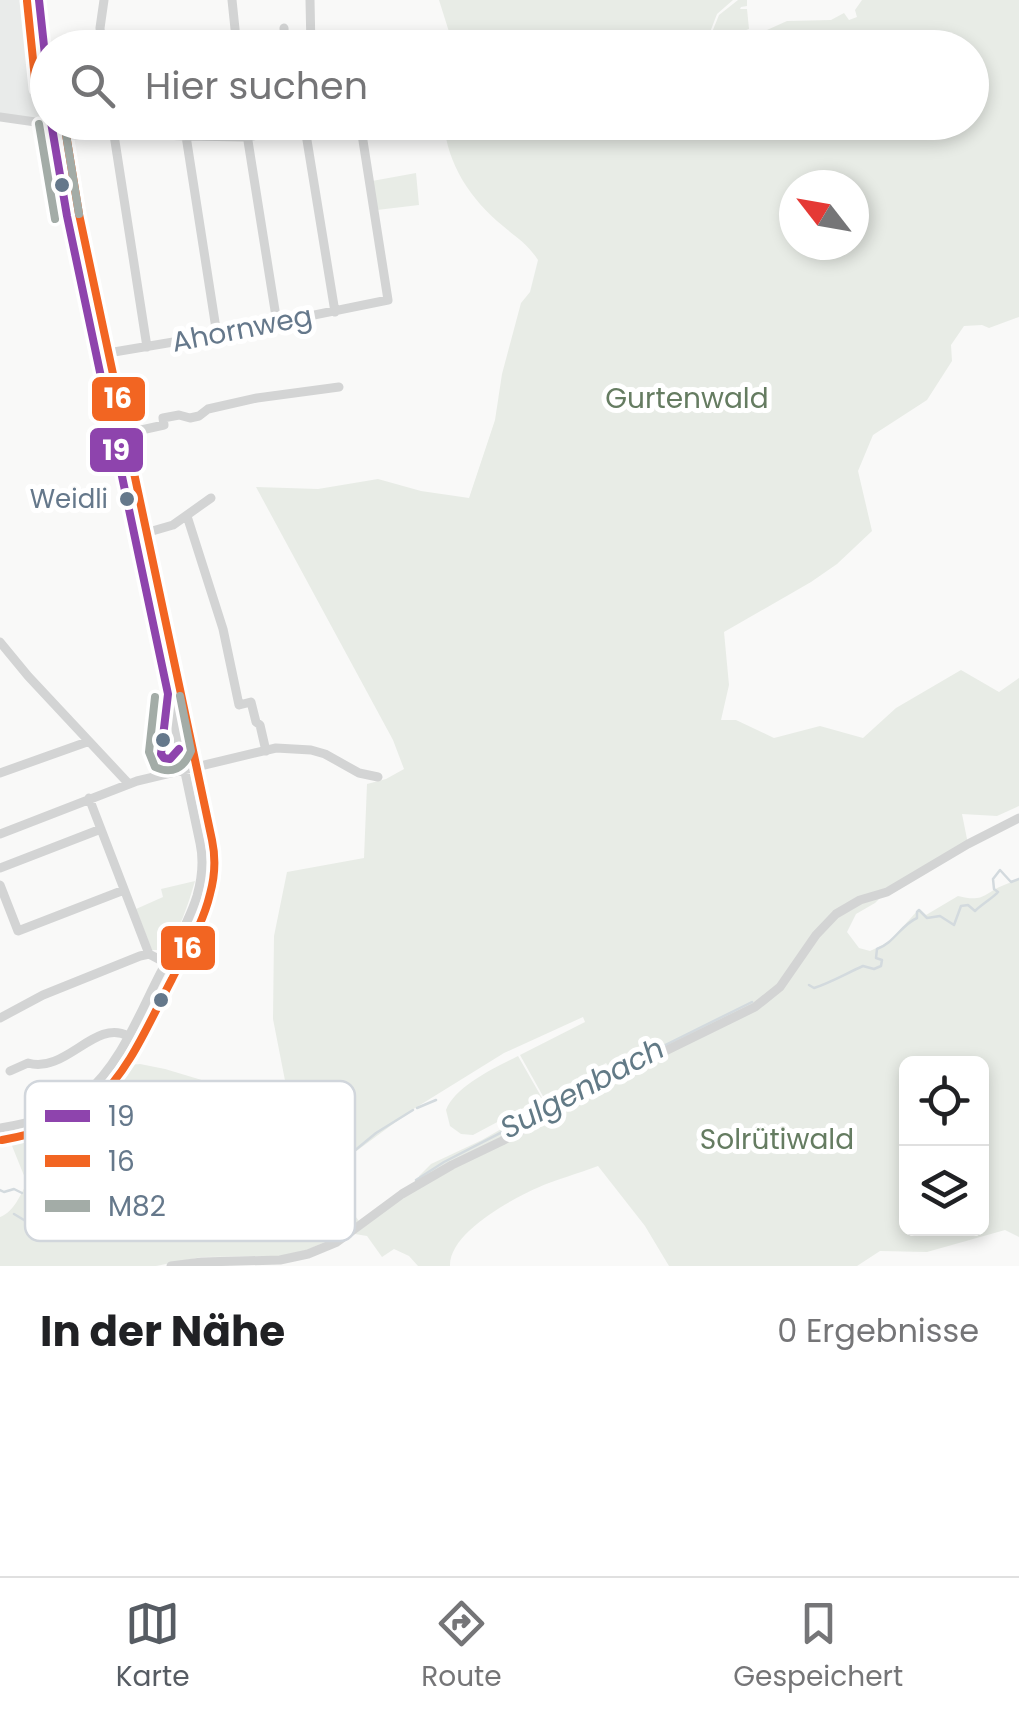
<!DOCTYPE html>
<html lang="de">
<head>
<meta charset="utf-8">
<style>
  :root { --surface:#fff; --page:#f2f2f2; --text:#202124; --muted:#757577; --line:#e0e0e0; --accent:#565c63 }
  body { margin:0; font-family:Poppins,sans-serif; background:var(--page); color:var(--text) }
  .controls { position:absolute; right:30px; bottom:30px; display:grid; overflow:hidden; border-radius:15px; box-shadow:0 5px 15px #0003 }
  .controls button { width:90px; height:90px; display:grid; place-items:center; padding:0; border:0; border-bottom:2px solid var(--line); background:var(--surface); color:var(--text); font:50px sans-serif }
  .compass { position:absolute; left:779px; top:170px; width:90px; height:90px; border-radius:50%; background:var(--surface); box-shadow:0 5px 15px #0003; rotate:301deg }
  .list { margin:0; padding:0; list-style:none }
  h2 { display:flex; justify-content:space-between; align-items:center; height:130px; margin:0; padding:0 40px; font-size:42px }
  h2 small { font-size:32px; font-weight:400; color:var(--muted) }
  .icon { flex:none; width:55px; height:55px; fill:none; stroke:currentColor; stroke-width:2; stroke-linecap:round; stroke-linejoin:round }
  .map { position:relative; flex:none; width:1019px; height:1266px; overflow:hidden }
  .search { position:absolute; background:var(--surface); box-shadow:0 5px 15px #0003; left:30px; right:30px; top:30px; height:110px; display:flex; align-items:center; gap:25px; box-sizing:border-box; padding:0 35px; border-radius:55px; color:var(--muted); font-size:38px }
  .sheet { height:310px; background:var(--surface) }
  nav { display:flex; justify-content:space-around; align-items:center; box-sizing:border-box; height:140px; border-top:2px solid var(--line); background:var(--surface); font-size:28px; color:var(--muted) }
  nav a { display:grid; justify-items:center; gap:5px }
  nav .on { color:var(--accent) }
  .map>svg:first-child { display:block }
  .built { fill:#e9ebea }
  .green { fill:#e8ece6; fill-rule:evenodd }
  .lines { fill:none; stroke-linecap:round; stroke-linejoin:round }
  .stream { stroke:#d3dade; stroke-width:2.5 }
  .minor { stroke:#d3d4d4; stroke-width:9 }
  .bus-1-casing { stroke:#fff; stroke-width:15 }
  .bus-2-casing { stroke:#fff; stroke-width:15 }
  .bus-3-casing { stroke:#fff; stroke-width:15 }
  .bus-1 { stroke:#8e44ad; stroke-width:8 }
  .bus-2 { stroke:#f26522; stroke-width:8 }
  .bus-3 { stroke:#a3aca7; stroke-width:8 }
  .bus-dot { fill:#65788b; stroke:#fff; stroke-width:4 }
  .labels { text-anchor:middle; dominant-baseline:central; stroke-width:10; stroke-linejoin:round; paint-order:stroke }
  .bus-label { font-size:26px; fill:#65788b; stroke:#fff; text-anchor:end }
  .street-label { font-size:28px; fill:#65788b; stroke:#fff }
  .park-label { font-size:28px; fill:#657c61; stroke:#fff }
  .water-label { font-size:30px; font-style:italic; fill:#627a86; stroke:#fff }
  .key { fill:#fff; stroke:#d1d6dc; stroke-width:2.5 }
  .key-label { font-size:28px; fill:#65788b }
  .line-badge { stroke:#fff; stroke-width:4 }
  .badge-label { font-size:28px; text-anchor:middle; font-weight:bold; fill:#fff }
</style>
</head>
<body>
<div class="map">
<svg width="1019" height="1266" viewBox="0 0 1019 1266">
  <rect width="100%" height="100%" fill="#f9f9f8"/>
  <path class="built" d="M0,0h39l8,88 1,34 -48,-5z"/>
  <path class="green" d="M439,0h294l-16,14 -13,34 -255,-1 1,-12z
    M738,0h9v6l-6,1 -1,2h7l2,20c-11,4 -36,19 -43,18l13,-32z
    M862,0h157v317l-30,11 -7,-3 -18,1 -13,19 1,16 -25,39 -54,35 -15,36 14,60 -35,33 -26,18 -87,50 5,53 -8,35h15l38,18 46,-12 43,12 33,-30 65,-38 38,22 20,-14v128l-22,10 -35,-2 6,30 -81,47 -12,12 -19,11 -9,18 12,16 11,3 19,-9 30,-33 7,6 32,-19c26,7 26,-3 46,-11 5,-2 10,-4 15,-6v358l-14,-7 -78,22 -47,-1 -23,15h-188l-24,-40 -47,-60c-20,8 -42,13 -61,22 -27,12 -88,45 -87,78h-32l-9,-10 -15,-7 -12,8 -15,-21 -12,-2 66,-51 -2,-7 12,-12 51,-24 127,-73 -3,-4 -62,35 -24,-43 65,-33 -2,-5 -79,36 -92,57 -80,59 -6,10 33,42 -25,17 -27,12 -27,6 -78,1 -46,9h-156v-49c14,-5 20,-22 27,-34l-21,-52 30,-6v12l54,10 6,-21 -5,-8 3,-12 -7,-7 13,-12 17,-21 23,-2 25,5 50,15 74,17 -16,-82 1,-83 13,-64 77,-14 3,-74 19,-5 18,-10 -11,-29 -137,-253 62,2 60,-10 43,12 48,7 26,-78 7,-46 19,-71 9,-11 8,-32c-12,-18 -20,-21 -35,-34 -32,-26 -56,-62 -59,-103l528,-1v-74l-256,-1 11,-8 22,-8 1,2 14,-1 1,5h2v-7l20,-9 44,-1 13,-7 5,7 8,-3 -2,-7zM794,185h60v60h-60zM906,1064h76v164h-76z
    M416,173l3,32 -42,5 -5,-29z
    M195,881c-7,24 -15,50 -31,69h-12l-16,-41 27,-12 -2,-8z
    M518,1056l24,42 -69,37 -12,-1 -11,-8 -4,-16c9,-24 50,-43 72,-54z"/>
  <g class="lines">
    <path class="stream" d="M809,985l5,3c18,-6 33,-15 49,-22l11,3 7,-3 1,-6 -6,-2 1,-9c17,-6 24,-24 40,-31v-6l2,-2 8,8 13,-2 14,9 7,-19 7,-1 7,6c6,-6 19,-14 23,-19l-4,-3 -1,-10 7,-9 11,12 8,-3
      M417,1108l19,-8
      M416,1180l28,-18 68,-35 86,-51 27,-11 127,-63
      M307,1188l18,-9 5,-8 46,-38 37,-23
      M134,1189l15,-4 27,8 31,-3 16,2 36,-8 19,8 18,3
      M0,1190l4,2 10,-3 8,4
      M28,1194l8,-1 20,-15 28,9
      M14,1214l15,9 11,3
      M81,1234l16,2
      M143,1239l29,1"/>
    <path class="minor" d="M39,0l9,88
      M232,0l5,48
      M310,0l1,48
      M284,28l1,20
      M102,48l-2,-20 4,-28
      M0,117l113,16 73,3 60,1 68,-10 47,1 27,172 -167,34 -125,21
      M112,122l35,225
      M245,122l32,201
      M305,128l30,184
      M186,136l31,199
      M114,436l50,-11 -1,-7 16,-3 11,3 9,-2 9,-7 49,-11 82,-11
      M187,516l36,113 16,76 12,-3 5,20 4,3 6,26
      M135,536l38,-11 38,-27
      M0,642l28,34 100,107
      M0,773l87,-31
      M89,798l60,156
      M0,834l137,-53 139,-33 35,2 14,4 34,19 19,4
      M0,868l101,-39
      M0,885l18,46 106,-41
      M0,1018l43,-23 97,-39 9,-2 17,9
      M10,1071l18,-8c38,11 67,-45 100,-27
      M0,1128c31,-5 60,-13 84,-33 37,-31 55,-81 77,-123 13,-25 28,-50 36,-76 5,-18 7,-35 3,-53l-133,-627 -16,-94
      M171,1266l31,-4 78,-2 28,-6 29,-12 65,-48 50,-29 50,-24 143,-80 110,-54 25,-20 36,-52 20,-21 24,-14 27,-8 81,-48 51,-26"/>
    <g class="bus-1-casing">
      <path id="bus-1" d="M39,0l9,83
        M51,122l16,94 101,478 -7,60 3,4 6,1 9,-10"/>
    </g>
    <g class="bus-2-casing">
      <path id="bus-2" d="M27,1l9,88
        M2,1140c33,-6 66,-15 92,-37 37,-34 55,-81 78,-124 14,-28 31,-55 38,-85 5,-18 6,-35 2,-54l-133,-626 -15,-92"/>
    </g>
    <g class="bus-3-casing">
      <path id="bus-3" d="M64,122l15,92
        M39,124l16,95
        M155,697l-6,55 6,15c17,8 29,1 36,-16l-11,-55"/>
    </g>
    <use href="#bus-1" class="bus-1"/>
    <use href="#bus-2" class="bus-2"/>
    <use href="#bus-3" class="bus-3"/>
  </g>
  <g class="bus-dot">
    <circle cx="62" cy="185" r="9"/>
    <circle cx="127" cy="499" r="9"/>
    <circle cx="163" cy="740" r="9"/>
    <circle cx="161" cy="1000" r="9"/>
  </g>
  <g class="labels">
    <g class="bus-label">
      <text x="108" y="499">Weidli</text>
    </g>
    <g class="street-label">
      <text transform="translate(242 329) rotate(-11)">Ahornweg</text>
    </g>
    <g class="park-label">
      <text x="687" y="398">Gurtenwald</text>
      <text x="777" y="1139">Solrütiwald</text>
    </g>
    <g class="water-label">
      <text transform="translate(582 1088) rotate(-28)">Sulgenbach</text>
    </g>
  </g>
  <rect x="25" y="1081" width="330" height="160" rx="15" class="key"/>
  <rect x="45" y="1110" width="45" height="12" fill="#8e44ad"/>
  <rect x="45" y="1155" width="45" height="12" fill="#f26522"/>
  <rect x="45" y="1200" width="45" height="12" fill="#a3aca7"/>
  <g class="key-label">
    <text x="108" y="1126">19</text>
    <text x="108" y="1171">16</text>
    <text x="108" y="1216">M82</text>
  </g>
  <g class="line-badge">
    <rect x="90" y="375" width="57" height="48" rx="10" fill="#f26522"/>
    <rect x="88" y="426" width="57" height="48" rx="10" fill="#8e44ad"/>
    <rect x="159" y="924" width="58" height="48" rx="10" fill="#f26522"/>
  </g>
  <g class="badge-label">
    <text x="118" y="408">16</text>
    <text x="116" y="460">19</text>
    <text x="188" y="958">16</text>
  </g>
</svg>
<div class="controls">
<button><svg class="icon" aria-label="locate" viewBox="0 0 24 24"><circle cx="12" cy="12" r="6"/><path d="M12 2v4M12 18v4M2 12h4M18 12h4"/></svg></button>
<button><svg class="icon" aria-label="layers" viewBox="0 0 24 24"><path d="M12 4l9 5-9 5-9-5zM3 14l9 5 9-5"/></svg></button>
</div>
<svg class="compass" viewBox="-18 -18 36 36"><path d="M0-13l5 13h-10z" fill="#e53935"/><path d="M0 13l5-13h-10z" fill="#757577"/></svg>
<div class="search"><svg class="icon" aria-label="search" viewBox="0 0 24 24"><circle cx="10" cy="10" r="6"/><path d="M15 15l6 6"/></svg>Hier suchen</div>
</div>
<section class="sheet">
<h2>In der Nähe<small>0 Ergebnisse</small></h2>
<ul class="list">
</ul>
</section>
<nav>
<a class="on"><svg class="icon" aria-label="map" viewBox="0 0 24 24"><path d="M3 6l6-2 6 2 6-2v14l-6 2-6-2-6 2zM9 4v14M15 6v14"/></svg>Karte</a>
<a><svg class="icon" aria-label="directions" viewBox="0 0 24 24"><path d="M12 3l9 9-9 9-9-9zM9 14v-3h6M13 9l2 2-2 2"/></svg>Route</a>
<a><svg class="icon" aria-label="saved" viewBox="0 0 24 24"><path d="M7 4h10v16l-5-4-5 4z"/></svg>Gespeichert</a>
</nav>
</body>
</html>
